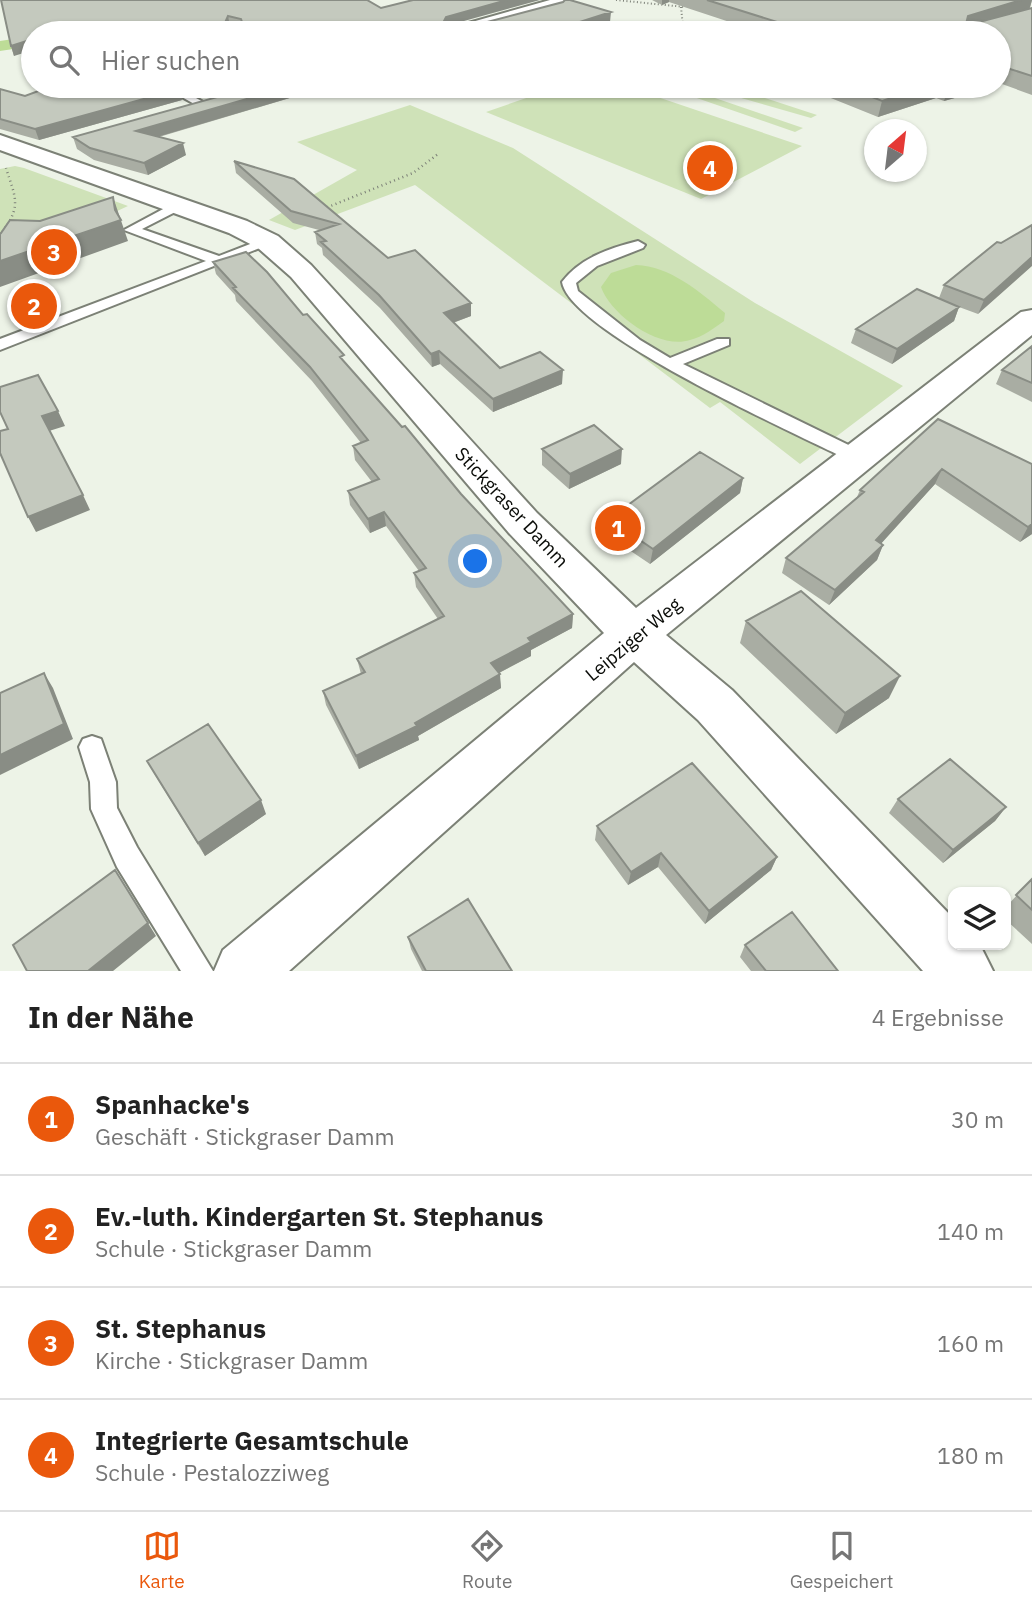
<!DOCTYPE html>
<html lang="de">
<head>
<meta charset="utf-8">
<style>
  :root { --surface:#fff; --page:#f6f6f6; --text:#222; --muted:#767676; --line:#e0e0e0; --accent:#ea580c }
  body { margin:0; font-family:"IBM Plex Sans",sans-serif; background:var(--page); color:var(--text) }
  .controls { position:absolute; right:21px; bottom:21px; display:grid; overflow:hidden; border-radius:14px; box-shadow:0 2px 5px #0004 }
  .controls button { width:63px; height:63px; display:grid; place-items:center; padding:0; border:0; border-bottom:2px solid var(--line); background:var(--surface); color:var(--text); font:35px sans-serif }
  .compass { position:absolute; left:864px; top:119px; width:63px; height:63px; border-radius:50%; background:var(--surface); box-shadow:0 2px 5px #0004; rotate:28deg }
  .you { position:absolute; left:476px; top:562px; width:24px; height:24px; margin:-18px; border:5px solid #fff; border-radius:50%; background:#1a73e8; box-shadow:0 0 0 10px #1a73e833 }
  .badge { display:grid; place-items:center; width:46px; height:46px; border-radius:50%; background:var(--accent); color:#fff; font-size:23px; font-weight:700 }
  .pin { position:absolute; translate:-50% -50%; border:4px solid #fff; box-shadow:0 2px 7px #0006 }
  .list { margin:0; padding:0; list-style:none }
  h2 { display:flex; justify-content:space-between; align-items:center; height:91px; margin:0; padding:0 28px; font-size:30px }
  h2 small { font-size:23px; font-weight:400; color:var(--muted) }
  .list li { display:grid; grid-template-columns:46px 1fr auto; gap:21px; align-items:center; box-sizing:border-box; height:112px; padding:0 28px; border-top:2px solid var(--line) }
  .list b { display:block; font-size:26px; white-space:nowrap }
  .list p { margin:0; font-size:23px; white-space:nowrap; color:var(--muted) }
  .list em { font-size:23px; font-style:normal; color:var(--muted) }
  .icon { flex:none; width:38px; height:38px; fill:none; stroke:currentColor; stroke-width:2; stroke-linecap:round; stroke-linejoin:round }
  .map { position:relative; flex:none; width:1032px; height:971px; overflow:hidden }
  .search { position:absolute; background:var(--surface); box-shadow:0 2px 5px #0004; left:21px; right:21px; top:21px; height:77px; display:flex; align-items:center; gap:18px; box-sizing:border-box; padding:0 24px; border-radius:38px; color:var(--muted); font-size:26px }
  .sheet { height:539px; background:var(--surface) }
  nav { display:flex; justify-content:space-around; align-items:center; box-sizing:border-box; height:98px; border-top:2px solid var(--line); background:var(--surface); font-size:19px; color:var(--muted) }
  nav a { display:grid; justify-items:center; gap:4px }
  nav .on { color:var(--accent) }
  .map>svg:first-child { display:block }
  .green { fill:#cfe2b8 }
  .water { fill:#bddc97 }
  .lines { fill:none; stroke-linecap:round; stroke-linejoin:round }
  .canal { fill:#bddc97; fill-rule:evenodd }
  .lane-casing { stroke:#7c8176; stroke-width:4 }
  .street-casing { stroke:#7c8176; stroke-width:4 }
  .path-far1 { stroke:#7d8178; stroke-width:2; stroke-dasharray:1 2.5; stroke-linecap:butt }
  .path { stroke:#7d8178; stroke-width:2.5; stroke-dasharray:1 3.5; stroke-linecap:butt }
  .lane { fill:#fff; fill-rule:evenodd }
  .street { fill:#fff; fill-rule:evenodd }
  .wall { fill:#a9ada3 }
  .shaded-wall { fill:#898d85 }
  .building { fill:#c4c9be; stroke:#898d85; stroke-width:2; fill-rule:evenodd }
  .labels { text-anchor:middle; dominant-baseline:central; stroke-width:5; stroke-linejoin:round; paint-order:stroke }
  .street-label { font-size:19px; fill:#0a0c08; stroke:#fff }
</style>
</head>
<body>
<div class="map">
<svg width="1032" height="971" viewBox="0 0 1032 971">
  <rect width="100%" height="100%" fill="#edf3e7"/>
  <path class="green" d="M561,86h64l177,60 -101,53 -215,-87z
    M662,86h18l123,42 -8,4z
    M699,86h44l21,7 -5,3 58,19 -6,3z
    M410,105l103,43 242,155 148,83 -103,78 -80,-62 -10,6 -295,-223 -120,45 -26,-10 88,-50 -60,-28z
    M15,166l9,2 104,38 -26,12 -102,20v-69z"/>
  <path class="water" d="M636,265c34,1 64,27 89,48l-1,8c-10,7 -21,16 -34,19 -31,10 -79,-25 -89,-53l10,-14z"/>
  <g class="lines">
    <path class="canal" d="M33,36v10l-33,5v-10z"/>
    <g class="lane-casing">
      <path id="lane" d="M162,86h12l33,18 -9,2z
        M226,86h13l11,6 -5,3z
        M180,200l6,4 -1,3 -43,22 77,27 44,-17 12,3 -275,108v-11l206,-78 -82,-31z
        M638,241l7,4 -2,3 -46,18 -21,17 2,8 62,49 30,18 47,-19h12v6l-46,19 184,90 2,4 -2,4h-14c-52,-26 -283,-129 -291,-180 18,-24 48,-34 76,-41z
        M92,736l9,3 15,43 1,26 20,39 76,124h-32l-64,-104 -22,-49 -4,-9 -1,-27 -11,-35 4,-8z"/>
    </g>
    <g class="street-casing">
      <path id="street" d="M550,0h16l-4,9 -90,24h-28l3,-4z
        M0,135l247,86 31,15 33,29 226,248 99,95 385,-296 11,-2v25l-366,300 66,55 221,228v27h27l13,26h-70l-225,-251 -64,-58 -345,309h-75l9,-21 381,-317 -95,-100 -218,-256 -33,-29 -29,-15 -229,-83z"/>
    </g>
    <path class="path-far1" d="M616,0l69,7
      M681,7l2,20 26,6"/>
    <path class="path" d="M323,209l90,-36 25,-19
      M5,236l-2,-5c19,-26 12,-34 3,-63"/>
    <use href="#lane" class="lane"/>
    <use href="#street" class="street"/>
  </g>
  <path class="wall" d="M1,0l380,8 70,17 21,1 91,-24 47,20 -34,11h-543l-19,23 -3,-10z
    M652,0h380l-2,8h2v87l-30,-11 -3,1v-52h-236l-94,-31 -7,3z
    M179,86h56l-37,10z
    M257,86h73l-171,51 27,18 -38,20 -54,-15 -17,-11 -4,-12z
    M801,86h196l-53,15 -8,-3 -58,19z
    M0,89l25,7 157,4 -143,40 -39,-11z
    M234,161l60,18 94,79 83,45v13l-18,7 47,45 62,16 -69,28 -53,-48 -8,3 -52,-59 -57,-53 -1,-7 -5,-4 -2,-12 4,-2 -26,-7 -57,-50z
    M1032,225l-54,89 -19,-7 -5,14 -62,43 -41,-21 5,-14 83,-31 5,-13 57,-42z
    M213,262l132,102 116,130 112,120 -1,14 -41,22v6l-32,17 2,15 -83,48 1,4 -60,29 -33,-64 -3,-14 38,-17 -4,-15 81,-40 -22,-32 -2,-14 5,-2 -33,-45 -16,7 -20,-28 -2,-14 24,-9 -17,-22 -2,-14 8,-3 -49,-62 -76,-80 -1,-6 -19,-21z
    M1032,346v56l-36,-18 6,-14z
    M938,419l94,45v70l-12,8 -85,-58 -54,59 2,2 -6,15 -48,45 -47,-32 4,-15 71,-61 3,-7z
    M542,449l79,15 -52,25 -27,-24z
    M743,478l-3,15 -90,71 -43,-29 2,-16z
    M746,621l143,77 -53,36 -96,-91z
    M147,761l119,53 -61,42 -50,-81z
    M898,799l108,8 -11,14 -52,42 -54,-50z
    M597,826l180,31 -6,13 -66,54 -47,-57 -30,18 -33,-45z
    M1032,879v65l-26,-24v-13z
    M408,937l104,34h-90l-11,-22z
    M745,945l93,26h-87l-11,-14z"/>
  <path class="shaded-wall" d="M507,0h33l-94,26 -4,-1 4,-8z
    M662,0h7v2l-7,3z
    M1021,0h11l-3,10 -66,20 5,-14z
    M611,12l-1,10 -34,11h-18v-4z
    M228,16l2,10 -6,-1z
    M538,23v10h-42l12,-3z
    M33,39v11l-19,6 -3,-10z
    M1007,68l-5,16 -3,1v-14z
    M196,86h39l-37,10z
    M292,86h38l-190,56 -4,-11z
    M929,86h11l-4,12 -58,19 4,-16z
    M949,86h48l-53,15z
    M180,89l2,11 -143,40 -4,-11z
    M183,143l3,12 -38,20 -4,-12z
    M113,197l15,44 -128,46v-26l115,-51z
    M1032,257v9l-54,48 6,-14z
    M471,303v13l-27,10v-13z
    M959,307l-5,14 -62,43 5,-15z
    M439,351l1,13 -8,3 -1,-13z
    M563,370l-1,14 -69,28v-13z
    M58,411l7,15 -16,5 -7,-15z
    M622,449l-1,15 -52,25 1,-15z
    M942,469l-7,15 -65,72 6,-16z
    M743,478l-3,15 -90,71 3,-15z
    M83,495l7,15 -54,22 -8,-15z
    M384,512l2,14 -16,7 -2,-14z
    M1032,524v10l-12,8 8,-15z
    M883,545l-6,15 -48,45 6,-15z
    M573,614l-1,14 -41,22v6l-40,21v-14l37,-25z
    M44,673l9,15 20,51 -73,36v-20z
    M500,674l1,14 -83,48 1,4 -60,29 -3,-13z
    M900,676l-11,22 -53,36 9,-21z
    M261,800l5,14 -61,42 -7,-13z
    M1006,807l-11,14 -52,42 10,-13z
    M661,853l-3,14 -30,18 3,-13z
    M777,857l-6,13 -66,54 4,-13z
    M115,870l41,66 -43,35h-25z"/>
  <path class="building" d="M1,0h366l14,8 32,-8h94l-61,17 -4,8 30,1 91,-24 2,-2h5l41,12 -53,17 -20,-6 -42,10h-463v6l-22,7zM228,16l13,3 2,6h-19z
    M707,0h314l-53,16 -1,4 16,1 49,-13v68l-25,-8 -8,3v-38h-187z
    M52,86h121l7,3 -145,40 -35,-10v-30l25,7z
    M257,86h35l-156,45 47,12 -39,20 -54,-15 -17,-11z
    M845,86h84l-47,15z
    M234,161l60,18 94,79 27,-8 56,53 -27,10 56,55 40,-16 23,18 -70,29 -54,-48 -8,3 -52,-59 -58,-53 5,-1 -11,-9 24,-8 -48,-13z
    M113,197l2,13 6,10 -121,41v-27l1,-1 9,-13 30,1z
    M1032,225v32l-48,43 -40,-15 53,-43 4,1z
    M246,252l21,20 36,43 4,-1 37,41 -4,2 62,70 3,-1 56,68 112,120 -45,24 3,4 -40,21 9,11 -85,49 2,3 -61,30 -33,-65 42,-19 -8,-13 87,-43 -30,-43 12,-5 -42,-56 -16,7 -20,-28 31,-12 -26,-33 15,-6 -58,-73 -77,-79 3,-1 -23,-25z
    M917,289l42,18 -62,42 -41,-20z
    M1032,346v37l-30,-13z
    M38,375l20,36 -16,5 41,79 -55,22 -28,-64v-22l8,-2 -8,-17v-25z
    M938,419l94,45v60l-4,3 -86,-58 -66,71 7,5 -48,45 -49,-32 78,-66 -4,-2z
    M594,425l28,24 -52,25 -28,-25z
    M700,452l43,26 -90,71 -44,-30z
    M801,591l99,85 -55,37 -99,-92z
    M44,673l20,51 -64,31v-62z
    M208,724l53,76 -63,43 -51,-82z
    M950,759l56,48 -53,43 -55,-51z
    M692,763l85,94 -68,54 -48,-58 -30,19 -34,-46z
    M115,870l33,53 -60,48h-61l-14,-26z
    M1032,879v31l-16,-15z
    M468,899l44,72h-86l-18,-34z
    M792,912l46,59h-72l-21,-26z"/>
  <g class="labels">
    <g class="street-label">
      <text transform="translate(512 507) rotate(47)">Stickgraser Damm</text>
      <text transform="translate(633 639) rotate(-40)">Leipziger Weg</text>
    </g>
  </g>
</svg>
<div class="controls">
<button><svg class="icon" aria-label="layers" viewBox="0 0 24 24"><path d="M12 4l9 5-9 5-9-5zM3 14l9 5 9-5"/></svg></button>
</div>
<svg class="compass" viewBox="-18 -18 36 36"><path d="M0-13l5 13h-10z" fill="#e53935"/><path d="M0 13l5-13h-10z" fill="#767676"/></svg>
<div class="you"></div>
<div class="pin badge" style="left:618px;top:528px">1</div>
<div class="pin badge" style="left:34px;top:306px">2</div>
<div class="pin badge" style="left:54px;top:252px">3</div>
<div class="pin badge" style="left:710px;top:168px">4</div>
<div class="search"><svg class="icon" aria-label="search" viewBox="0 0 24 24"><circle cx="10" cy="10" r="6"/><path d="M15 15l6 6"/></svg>Hier suchen</div>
</div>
<section class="sheet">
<h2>In der Nähe<small>4 Ergebnisse</small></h2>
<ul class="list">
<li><span class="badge">1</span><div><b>Spanhacke's</b><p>Geschäft · Stickgraser Damm</p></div><em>30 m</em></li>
<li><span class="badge">2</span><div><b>Ev.-luth. Kindergarten St. Stephanus</b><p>Schule · Stickgraser Damm</p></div><em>140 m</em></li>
<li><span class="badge">3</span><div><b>St. Stephanus</b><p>Kirche · Stickgraser Damm</p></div><em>160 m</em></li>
<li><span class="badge">4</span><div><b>Integrierte Gesamtschule</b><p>Schule · Pestalozziweg</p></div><em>180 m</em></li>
</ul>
</section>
<nav>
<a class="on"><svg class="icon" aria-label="map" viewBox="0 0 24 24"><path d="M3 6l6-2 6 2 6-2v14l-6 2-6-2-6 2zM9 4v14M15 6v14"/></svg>Karte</a>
<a><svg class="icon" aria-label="directions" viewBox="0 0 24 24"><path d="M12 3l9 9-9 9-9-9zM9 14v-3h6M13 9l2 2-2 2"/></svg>Route</a>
<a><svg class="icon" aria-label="saved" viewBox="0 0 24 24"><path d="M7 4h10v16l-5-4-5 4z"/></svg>Gespeichert</a>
</nav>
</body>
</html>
